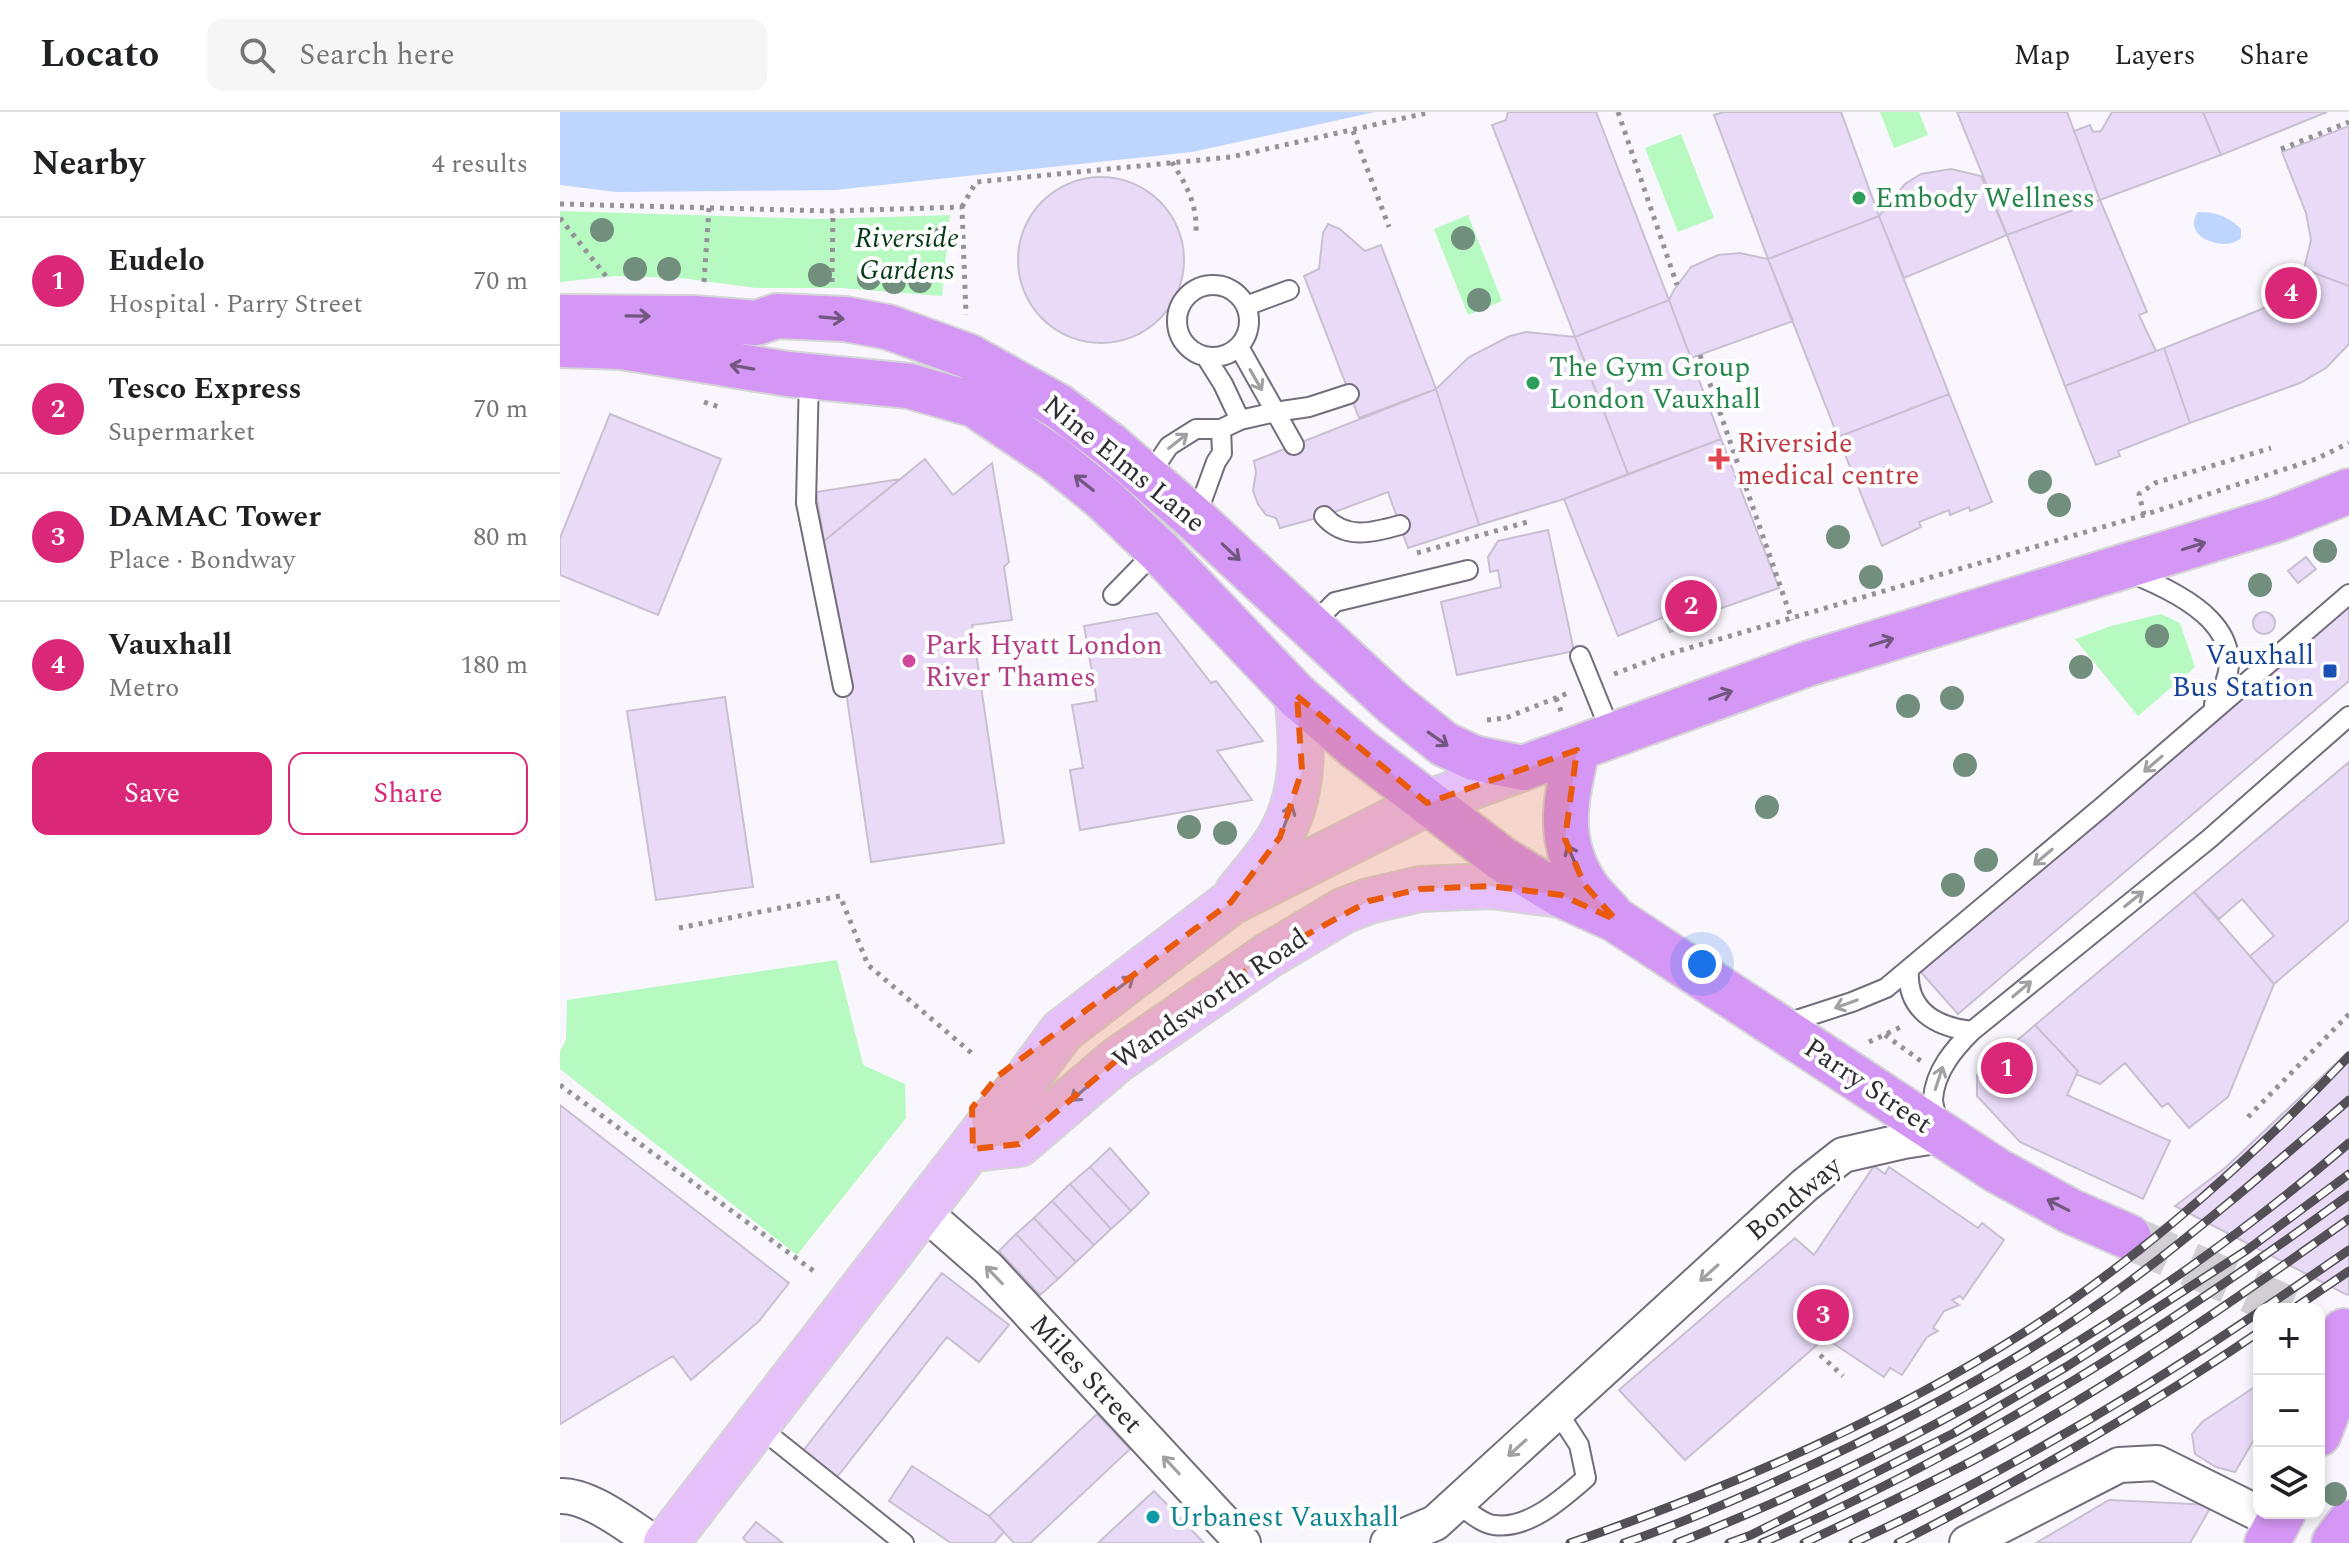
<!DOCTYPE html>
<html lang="en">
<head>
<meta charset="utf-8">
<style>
  :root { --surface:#fff; --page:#f6f6f6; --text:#202124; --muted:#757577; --line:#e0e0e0; --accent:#db2777 }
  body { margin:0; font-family:Spectral,serif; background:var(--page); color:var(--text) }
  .controls { position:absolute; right:24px; bottom:24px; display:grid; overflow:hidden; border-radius:16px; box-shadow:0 4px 12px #0003 }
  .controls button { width:72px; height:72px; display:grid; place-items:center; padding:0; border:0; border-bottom:2px solid var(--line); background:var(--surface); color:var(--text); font:40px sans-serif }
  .you { position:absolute; left:1142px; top:852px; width:28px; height:28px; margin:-20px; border:6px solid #fff; border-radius:50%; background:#1a73e8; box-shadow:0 0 0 12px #1a73e833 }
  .badge { display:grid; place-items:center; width:52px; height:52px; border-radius:50%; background:var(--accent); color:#fff; font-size:26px; font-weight:700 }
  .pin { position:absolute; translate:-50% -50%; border:4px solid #fff; box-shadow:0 2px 8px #0006 }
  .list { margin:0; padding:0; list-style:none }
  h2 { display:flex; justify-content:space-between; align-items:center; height:104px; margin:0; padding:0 32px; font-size:34px }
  h2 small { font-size:26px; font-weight:400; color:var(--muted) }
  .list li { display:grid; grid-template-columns:52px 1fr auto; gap:24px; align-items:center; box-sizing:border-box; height:128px; padding:0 32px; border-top:2px solid var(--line) }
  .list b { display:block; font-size:30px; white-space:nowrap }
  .list p { margin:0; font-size:26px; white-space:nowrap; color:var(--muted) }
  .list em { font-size:26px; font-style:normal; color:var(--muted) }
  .actions { display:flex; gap:16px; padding:24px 32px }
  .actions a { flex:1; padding:18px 0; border:2px solid var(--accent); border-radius:16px; text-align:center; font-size:28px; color:var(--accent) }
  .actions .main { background:var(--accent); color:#fff }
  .icon { flex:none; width:44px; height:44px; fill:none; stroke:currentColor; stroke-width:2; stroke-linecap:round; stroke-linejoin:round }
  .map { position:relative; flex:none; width:1789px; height:1431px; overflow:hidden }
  header { display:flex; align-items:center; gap:48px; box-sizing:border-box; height:112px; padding:0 40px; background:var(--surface); border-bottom:2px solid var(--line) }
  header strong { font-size:38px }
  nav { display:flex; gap:44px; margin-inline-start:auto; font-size:28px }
  .search { width:560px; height:72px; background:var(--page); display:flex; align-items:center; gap:20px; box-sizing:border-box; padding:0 28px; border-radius:16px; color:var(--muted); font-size:30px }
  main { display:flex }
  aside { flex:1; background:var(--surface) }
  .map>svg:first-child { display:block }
  .green { fill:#b6f9c1 }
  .water { fill:#bed5fe }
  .building { fill:#e9dbf8; stroke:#c8c0d1; stroke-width:2 }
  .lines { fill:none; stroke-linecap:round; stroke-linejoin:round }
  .highway-tunnel { stroke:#d1ced4; stroke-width:44; stroke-dasharray:44 22; stroke-linecap:butt }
  .lane-casing { stroke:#746d7c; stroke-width:22 }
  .street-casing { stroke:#746d7c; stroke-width:38 }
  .primary-casing { stroke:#d5d5d6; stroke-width:48 }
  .highway-casing { stroke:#d5d5d6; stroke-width:48 }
  .path { stroke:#959198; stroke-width:5; stroke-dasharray:4 6; stroke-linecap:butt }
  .lane { stroke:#fff; stroke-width:18 }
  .street { stroke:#fff; stroke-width:34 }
  .primary { stroke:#e6c1f9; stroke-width:44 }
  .highway { stroke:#d597f5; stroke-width:44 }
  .rail-casing { stroke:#534f56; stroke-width:9 }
  .rail { stroke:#fff; stroke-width:6; stroke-dasharray:18; stroke-linecap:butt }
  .tree { fill:#728e7d }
  .oneway { stroke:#715780 }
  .oneway2 { stroke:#a1a0a3 }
  .oneway3 { stroke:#8a7696 }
  .marked { fill:#e8590c; fill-opacity:0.2; stroke:#e8590c; stroke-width:6; stroke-dasharray:16 10; stroke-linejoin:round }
  .leisure-dot { fill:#2e9e5b; stroke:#fff; stroke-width:3 }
  .health-dot { fill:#e0444e; stroke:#fff; stroke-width:3 }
  .hotel-dot { fill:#d1479c; stroke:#fff; stroke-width:3 }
  .transit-dot { fill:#1a4fb4; stroke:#fff; stroke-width:3 }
  .culture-dot { fill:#0f9aa8; stroke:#fff; stroke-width:3 }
  .labels { text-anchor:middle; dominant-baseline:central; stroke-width:8; stroke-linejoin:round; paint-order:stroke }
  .leisure-label { font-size:28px; fill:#27864d; stroke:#fff; text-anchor:start }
  .park-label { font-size:28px; font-style:italic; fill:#033815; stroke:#fff }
  .health-label { font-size:28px; fill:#be3a42; stroke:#fff; text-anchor:start }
  .street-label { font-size:28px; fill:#2f2c32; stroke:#fff }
  .hotel-label { font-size:28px; fill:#b23c85; stroke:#fff; text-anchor:start }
  .transit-label { font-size:28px; fill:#164399; stroke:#fff; text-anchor:end }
  .culture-label { font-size:28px; fill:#0d838f; stroke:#fff; text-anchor:start }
</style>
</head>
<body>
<header>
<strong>Locato</strong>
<div class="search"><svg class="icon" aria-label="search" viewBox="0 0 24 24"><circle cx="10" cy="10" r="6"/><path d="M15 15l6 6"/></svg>Search here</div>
<nav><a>Map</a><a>Layers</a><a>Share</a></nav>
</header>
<main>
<aside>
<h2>Nearby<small>4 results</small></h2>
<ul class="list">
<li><span class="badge">1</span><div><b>Eudelo</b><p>Hospital · Parry Street</p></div><em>70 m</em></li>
<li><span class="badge">2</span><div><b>Tesco Express</b><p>Supermarket</p></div><em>70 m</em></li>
<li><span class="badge">3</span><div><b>DAMAC Tower</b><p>Place · Bondway</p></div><em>80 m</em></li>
<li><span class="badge">4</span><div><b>Vauxhall</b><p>Metro</p></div><em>180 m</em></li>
</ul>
<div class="actions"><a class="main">Save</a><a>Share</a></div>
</aside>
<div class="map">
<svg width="1789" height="1431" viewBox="0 0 1789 1431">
  <rect width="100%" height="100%" fill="#faf6fd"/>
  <path class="green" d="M1320,0h39l9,23 -34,13z
    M1121,22l33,84 -36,14 -33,-84z
    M0,99l260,8 130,-4 -8,81 -101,-8h-85l-75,-10 -65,-2 -56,6z
    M908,103l34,86 -34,14 -34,-86z
    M1601,502l19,9 15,44 -57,49 -63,-77 36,-13z
    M277,848l26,105 42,19 1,34 -109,137 -237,-186v-18l6,-11 1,-40z"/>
  <path class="water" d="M0,0h815l-183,40 -357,38 -219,2 -56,-7z
    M1638,100c18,0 30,4 43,17v9c-15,15 -61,-1 -43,-26z"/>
  <path class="building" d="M948,0h88l73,188 -94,37 -83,-212 14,-5z
    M1164,0h117l38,104 -111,43 -54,-144z
    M1397,0h110l33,88 -93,35z
    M1552,0h91l18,43 -121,45 -26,-69 16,-6 3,7 8,-1z
    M1643,0h124l-106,43z
    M1789,14v160l-45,-17 7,-29 -5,-27 -24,-61z
    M1391,57l30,7 26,59 -103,43 -25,-62 26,-32 16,-10z
    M458 148a83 83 0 1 1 166 0a83 83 0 1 1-166 0Z
    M1540,88l47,112 -8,3 17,36 -91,35 -58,-151z
    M1319,104l70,178 -111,43 -70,-178z
    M768,112l12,5 25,22 16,-6 55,144 -77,29 -55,-142 15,-7 4,-36z
    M1180,141l28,6 25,62 -102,37 -22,-58 5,-10 17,-23 27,-12z
    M1744,157l45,17v58l-23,24 -26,15 -110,40 -26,-75 98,-39 24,-13 15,-16z
    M1109,188l52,139 -93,35 -53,-137z
    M966,220l49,5 53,137 -64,25 -85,26 -43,-136 33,-32 41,-21z
    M1604,236l26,75 -72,28 2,5 -24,9 -31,-79z
    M876,277l43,136 -71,23 -20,-56 -64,24 -44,12 -4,-10 -10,-3 -8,-11 -5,-13 3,-19 -2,-11z
    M1389,282l43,108 -22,9 -1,-4 -19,8 -1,-5 -30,12 2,5 -39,19 -44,-109z
    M50,302l111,45 -63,156 -98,-40v-37z
    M1161,327l58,149 -89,31 1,5 -21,8 -6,-15 -46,19 -54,-137z
    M365,347l28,36 39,-32 17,99 -5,5 8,53 -40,5 32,218 -133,19 -47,-321z
    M340,367l-76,62 -8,-49z
    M988,418l26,121 -117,24 -16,-73 60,-15 -3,-17 -8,2 -2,-15 10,-16z
    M1746,445l10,12 -18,14 -10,-12z
    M1789,491v78l-391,333 -39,-44z
    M1693 511a11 11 0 1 1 22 0a11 11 0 1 1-22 0Z
    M597,501l54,70 5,-2 47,60 -46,10 35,49 -172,30 -10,-60 13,-2 -11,-63 25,-4 -13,-75z
    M165,585l28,190 -97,13 -29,-189z
    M1789,650v158l-75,64 -24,-28 24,-20 -32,-37 -23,20 -25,-27z
    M1634,780l80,92 -46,113 -39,31 -21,-25 -6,4 -37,-44 -25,21 -24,-10 2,-3 -43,-46z
    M1475,913l43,46 -11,24 103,46 -27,58 -123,-57 -43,-46v-21z
    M1789,939v243l-2,1 -172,-89 51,-39z
    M0,993l229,178 -30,38 -68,59 -18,-24 -113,68z
    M550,1036l39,45 -18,18 -41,-44z
    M1314,1054l11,8 4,-7 89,61 4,-5 22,17 -41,59 -3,-3 -8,4 7,5 -15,6 -11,17 5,3 -11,6 -25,38 -12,-7 -6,9 -59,-39 -140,122 -66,-70 176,-152 19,17z
    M530,1055l41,44 -20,18 -41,-45z
    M510,1072l41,45 -17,16 -42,-44z
    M492,1089l42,44 -18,17 -42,-44z
    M474,1106l42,44 -18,17 -42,-45z
    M456,1122l42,45 -18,16 -41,-44z
    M382,1161l67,52 -30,37 -32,-25 -110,140 -34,-26z
    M1699,1272v47l-24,41 -19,-5 -21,-13 -3,-20 10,-12z
    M537,1302l33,35 -100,94h-16l-25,-27z
    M352,1354l77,50 15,16 -10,11h-43l-62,-42z
    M594,1379l50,52h-106z
    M1549,1388l103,5 -22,38h-154z
    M196,1410l27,21h-35l-5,-5z"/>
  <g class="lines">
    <path class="highway-tunnel" d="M1569,1125l161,72"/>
    <g class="lane-casing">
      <path id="lane" d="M617 209a36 36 0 1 1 72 0a36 36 0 1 1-72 0Z
        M686,194l43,-16
        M679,235l55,98
        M646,245l17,27 17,36
        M249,264l-3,127 37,184
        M587,367l22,-33 27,-17h25l19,-9 35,-8 34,-5 40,-13
        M764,404c21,24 48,17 76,9
        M636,405l20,-55 6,-9 -1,-24
        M1568,460c56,22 134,61 86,132
        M553,483l44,-45
        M751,514l24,-24 133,-32
        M1020,544l32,79
        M1349,858c-3,40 27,57 63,61
        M1224,912l68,-22 34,-14 216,-181 247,-213
        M1379,1013c-2,-8 -6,-19 -6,-26 2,-28 21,-50 39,-68l237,-192 140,-123
        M198,1314l146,117
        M896,1391c11,7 26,21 38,22 34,5 69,-27 92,-47l-7,-33 -22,-34"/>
    </g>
    <g class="street-casing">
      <path id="street" d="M363,1099l65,57 255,275
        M0,1384c30,-1 69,31 95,47
        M828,1431l47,-20 370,-338 38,-30 61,-14 38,-6
        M1407,1431l152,-78 38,-2 121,60"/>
    </g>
    <g class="primary-casing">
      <path id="primary" d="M677,781c14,-18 31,-36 42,-55 26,-44 24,-94 18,-142
        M413,1037l46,-5 98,-84 152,-105 74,-44 26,-10 51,-12 71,-3 70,9
        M106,1431l327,-424 33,-39 36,-49 169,-129 196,-99 96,-35"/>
    </g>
    <g class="highway-casing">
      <path id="highway" d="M0,205l134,1 62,5 21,-7 68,3 43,8 80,29 90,50 52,39 85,74 199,185 50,40 30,14 49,10 284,-104 471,-145 71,-28
        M2,233l60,2 166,27 121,12 66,19 80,54 48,39 57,54 137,144 60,52 145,111 59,36 55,25 380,250 76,42 57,25
        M1017,638c-11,49 -21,87 7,133 7,12 19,22 28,33
        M1759,1322l11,-29 14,-74
        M1707,1431l16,-30
        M1774,1431l15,-20"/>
    </g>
    <path class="path" d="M1058,0l59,173
      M793,19l36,96
      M1721,37l68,-27
      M612,50c14,23 25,41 24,69
      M0,92l273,7 129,-4 4,108
      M402,95l14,-25 255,-25 200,-45
      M0,106l49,62
      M144,170l5,-74
      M272,170l1,-71
      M1140,243l92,265
      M144,290l18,6
      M1584,403l-5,-21 16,-11 116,-35
      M857,441l114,-32
      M1054,562l51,-19 479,-140 172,-56 33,-16
      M996,586l7,18
      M927,608l19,-2 62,-25
      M119,816l161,-32 28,69 106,90
      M1325,923l36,26
      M1309,930l34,-16
      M0,973l255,187
      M1688,1005l101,-103
      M1260,1243l23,21"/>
    <use href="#lane" class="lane"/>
    <use href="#street" class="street"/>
    <use href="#primary" class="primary"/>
    <use href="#highway" class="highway"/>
    <g class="rail-casing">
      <path id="rail" d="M1703,1197l86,-59
        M1733,1197l56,-38
        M1010,1431c160,-55 318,-123 461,-215 117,-76 222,-171 318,-272
        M1064,1431c54,-18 106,-41 157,-64 122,-55 241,-118 348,-197 76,-57 148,-120 220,-182
        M1117,1431c242,-95 474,-230 672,-400
        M1169,1431l22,-8 203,-102 112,-66 181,-117 102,-76
        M1202,1431c211,-91 402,-213 587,-348
        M1244,1431c57,-27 114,-54 170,-83 131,-70 254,-155 375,-241
        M1293,1431c142,-65 278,-144 406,-231
        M1338,1431c124,-63 245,-132 361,-211"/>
    </g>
    <use href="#rail" class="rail"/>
  </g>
  <g class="tree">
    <circle cx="42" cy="118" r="12"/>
    <circle cx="903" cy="126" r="12"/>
    <circle cx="381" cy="127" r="12"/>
    <circle cx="75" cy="157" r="12"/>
    <circle cx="109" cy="157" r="12"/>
    <circle cx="260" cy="163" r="12"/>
    <circle cx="309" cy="166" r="12"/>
    <circle cx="360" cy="169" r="12"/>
    <circle cx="334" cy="170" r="12"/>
    <circle cx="919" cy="188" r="12"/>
    <circle cx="1480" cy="370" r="12"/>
    <circle cx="1499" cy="393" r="12"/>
    <circle cx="1278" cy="425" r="12"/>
    <circle cx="1765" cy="439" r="12"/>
    <circle cx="1311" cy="465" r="12"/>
    <circle cx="1700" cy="473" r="12"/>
    <circle cx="1597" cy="524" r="12"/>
    <circle cx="1521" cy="555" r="12"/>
    <circle cx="1392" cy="586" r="12"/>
    <circle cx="1348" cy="594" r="12"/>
    <circle cx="1405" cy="653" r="12"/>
    <circle cx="1207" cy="695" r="12"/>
    <circle cx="629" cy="715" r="12"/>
    <circle cx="665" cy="721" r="12"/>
    <circle cx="1426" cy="748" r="12"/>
    <circle cx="1393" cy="773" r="12"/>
    <circle cx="1775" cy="1382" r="12"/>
  </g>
  <defs><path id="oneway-shaft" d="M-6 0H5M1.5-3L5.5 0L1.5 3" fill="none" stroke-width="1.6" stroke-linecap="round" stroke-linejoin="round" transform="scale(2)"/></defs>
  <g class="oneway">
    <use href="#oneway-shaft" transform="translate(78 204) rotate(1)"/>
    <use href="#oneway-shaft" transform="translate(272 206) rotate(5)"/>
    <use href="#oneway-shaft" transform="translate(182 255) rotate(-170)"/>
    <use href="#oneway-shaft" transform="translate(524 371) rotate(-141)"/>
    <use href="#oneway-shaft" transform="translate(1634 434) rotate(-17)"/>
    <use href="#oneway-shaft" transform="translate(671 440) rotate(43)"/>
    <use href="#oneway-shaft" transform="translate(1322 530) rotate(-17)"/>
    <use href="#oneway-shaft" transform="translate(1161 583) rotate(-20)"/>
    <use href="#oneway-shaft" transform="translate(878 627) rotate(35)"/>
    <use href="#oneway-shaft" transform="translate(1012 744) rotate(-113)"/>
    <use href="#oneway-shaft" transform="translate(1498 1093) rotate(-153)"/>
  </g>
  <g class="oneway2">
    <use href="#oneway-shaft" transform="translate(696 268) rotate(60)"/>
    <use href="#oneway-shaft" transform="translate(618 329) rotate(-38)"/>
    <use href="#oneway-shaft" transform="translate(1593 652) rotate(139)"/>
    <use href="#oneway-shaft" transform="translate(1483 745) rotate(140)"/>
    <use href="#oneway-shaft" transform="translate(1574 787) rotate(-39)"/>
    <use href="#oneway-shaft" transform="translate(1462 877) rotate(-40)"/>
    <use href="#oneway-shaft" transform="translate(1286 892) rotate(160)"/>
    <use href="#oneway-shaft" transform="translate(1379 966) rotate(-72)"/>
    <use href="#oneway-shaft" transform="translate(1149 1161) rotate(138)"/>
    <use href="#oneway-shaft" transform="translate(434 1163) rotate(-134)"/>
    <use href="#oneway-shaft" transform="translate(957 1336) rotate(138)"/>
    <use href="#oneway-shaft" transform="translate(611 1353) rotate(-133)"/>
  </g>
  <g class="oneway3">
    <use href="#oneway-shaft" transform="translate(728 704) rotate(-69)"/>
    <use href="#oneway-shaft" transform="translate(564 872) rotate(-37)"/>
    <use href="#oneway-shaft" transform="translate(520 981) rotate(139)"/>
  </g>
  <path class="marked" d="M737,584l130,107 150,-53 -12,89 19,45 32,36 -55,-25 -70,-9 -71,3 -51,12 -100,54 -152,105 -98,84 -46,5 -1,-41 26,-32 233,-174 49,-65 22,-67z"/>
  <g class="leisure-dot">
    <circle cx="1299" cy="86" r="8"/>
    <circle cx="973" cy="271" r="8"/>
  </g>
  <path class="health-dot" d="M1155 335h8v8h8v8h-8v8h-8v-8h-8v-8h8z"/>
  <circle class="hotel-dot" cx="349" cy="549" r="8"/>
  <rect class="transit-dot" x="1762" y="551" width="16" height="16" rx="4"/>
  <circle class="culture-dot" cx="593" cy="1405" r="8"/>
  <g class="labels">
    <g class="leisure-label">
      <text x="1315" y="86">Embody Wellness</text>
      <text x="989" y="255">The Gym Group<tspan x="989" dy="32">London Vauxhall</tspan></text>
    </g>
    <g class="park-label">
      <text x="347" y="126">Riverside<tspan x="347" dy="32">Gardens</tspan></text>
    </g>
    <g class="health-label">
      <text x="1177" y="331">Riverside<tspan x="1177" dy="32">medical centre</tspan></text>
    </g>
    <g class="street-label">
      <text transform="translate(564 352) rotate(39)">Nine Elms Lane</text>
      <text transform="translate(650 887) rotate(-34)">Wandsworth Road</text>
      <text transform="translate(1308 974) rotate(34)">Parry Street</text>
      <text transform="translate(1234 1087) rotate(-40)">Bondway</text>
      <text transform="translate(526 1262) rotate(47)">Miles Street</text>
    </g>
    <g class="hotel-label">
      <text x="365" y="533">Park Hyatt London<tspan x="365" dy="32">River Thames</tspan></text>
    </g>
    <g class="transit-label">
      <text x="1754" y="543">Vauxhall<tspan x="1754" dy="32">Bus Station</tspan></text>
    </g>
    <g class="culture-label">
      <text x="609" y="1405">Urbanest Vauxhall</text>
    </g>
  </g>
</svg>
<div class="controls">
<button>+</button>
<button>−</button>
<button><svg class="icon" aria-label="layers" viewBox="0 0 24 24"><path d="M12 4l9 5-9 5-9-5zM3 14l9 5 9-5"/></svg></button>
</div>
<div class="you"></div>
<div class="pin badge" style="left:1447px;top:956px">1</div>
<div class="pin badge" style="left:1131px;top:494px">2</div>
<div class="pin badge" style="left:1263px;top:1203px">3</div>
<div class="pin badge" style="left:1731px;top:181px">4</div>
</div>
</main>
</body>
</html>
